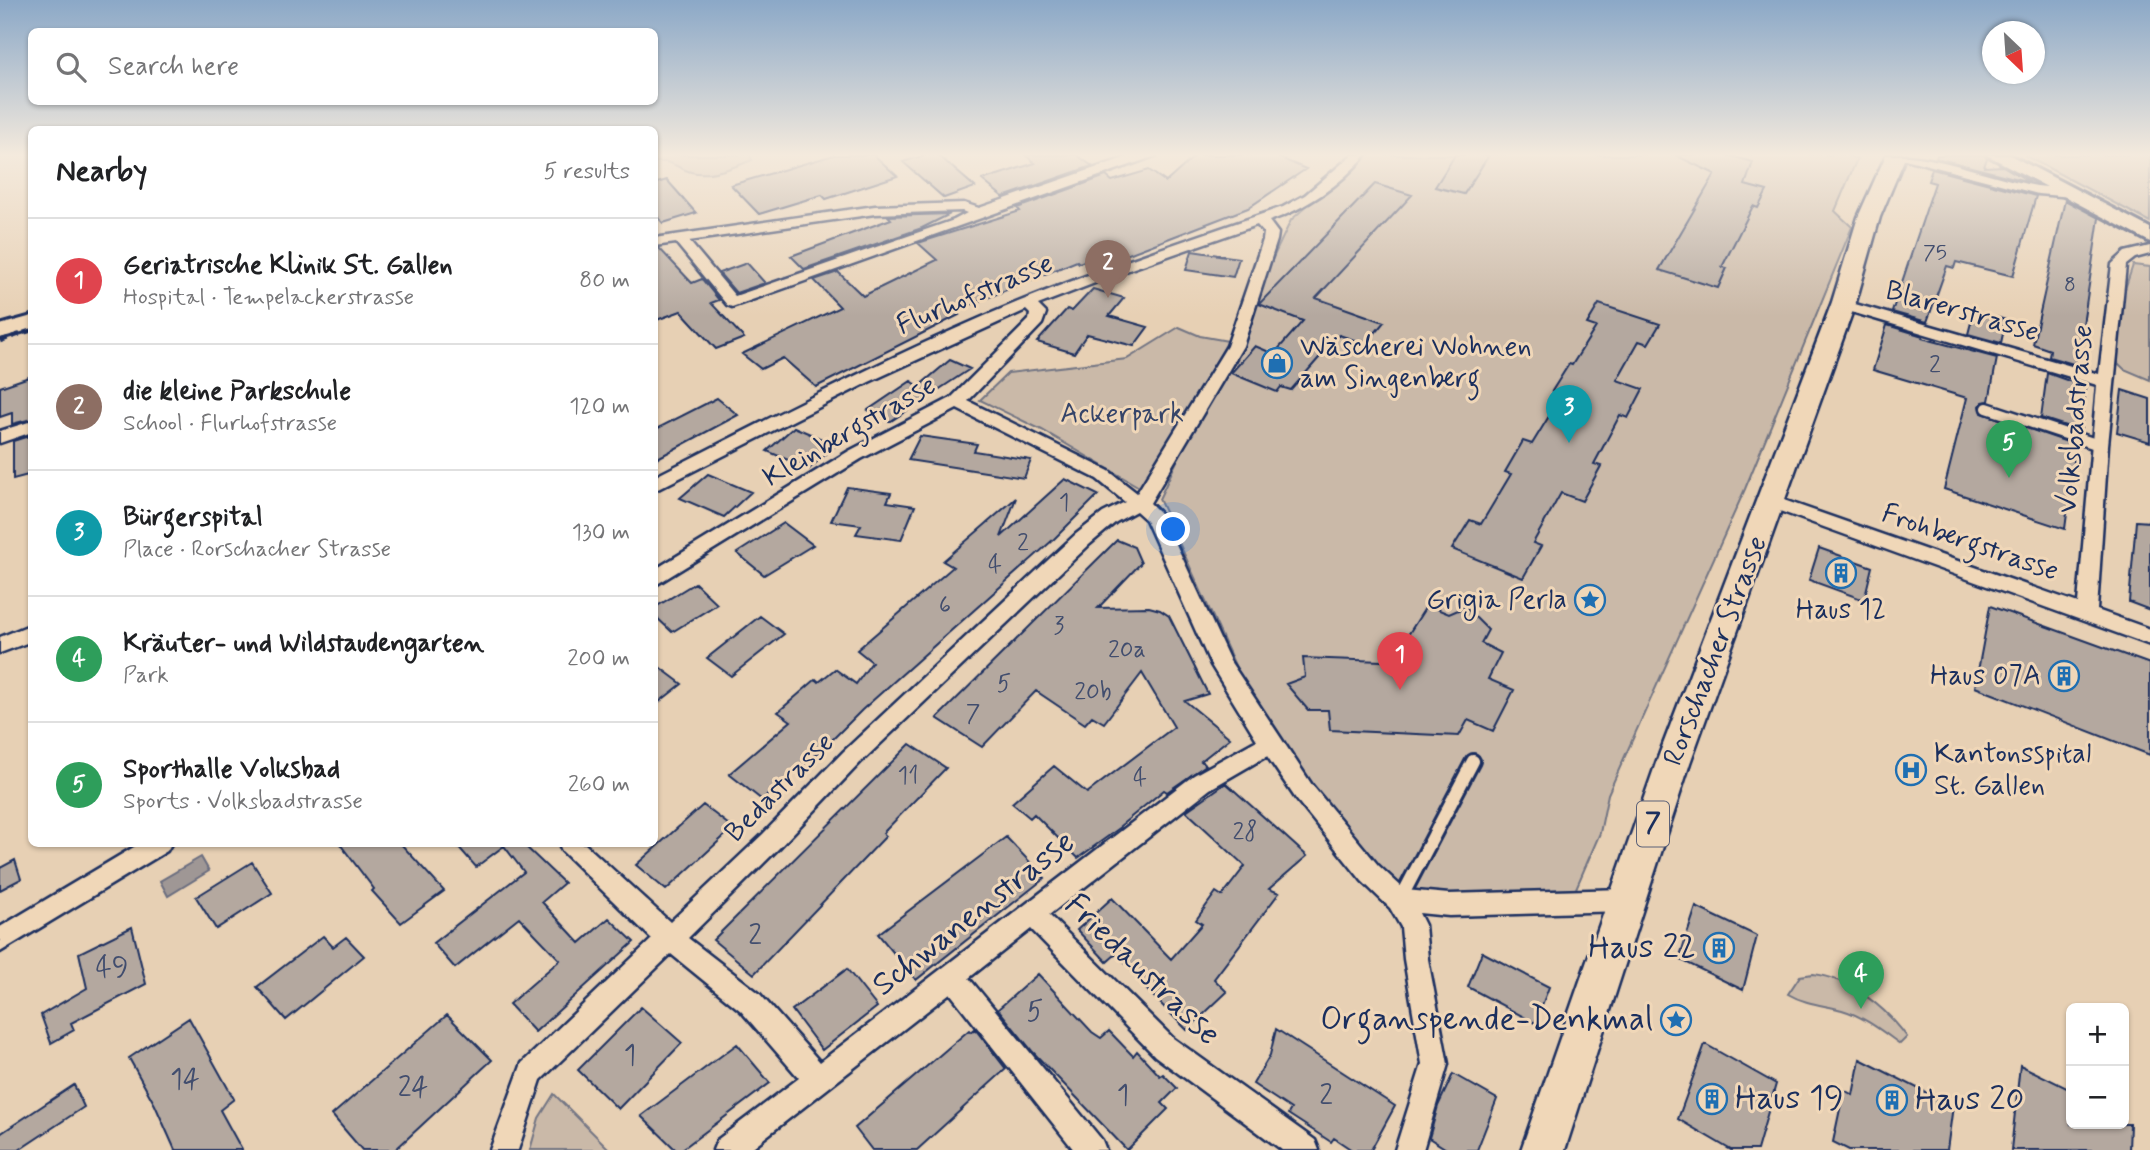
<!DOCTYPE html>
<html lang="en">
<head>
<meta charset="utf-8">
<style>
  :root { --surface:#fff; --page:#f2f2f2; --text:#202124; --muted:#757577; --line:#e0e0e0; --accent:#111827 }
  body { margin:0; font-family:Mynerve,sans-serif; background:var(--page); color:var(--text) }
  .controls { position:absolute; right:21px; bottom:21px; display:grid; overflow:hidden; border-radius:10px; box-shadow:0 2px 5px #0004 }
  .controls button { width:63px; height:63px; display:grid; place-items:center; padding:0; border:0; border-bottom:2px solid var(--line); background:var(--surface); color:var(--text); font:35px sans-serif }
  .compass { position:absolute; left:1982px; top:21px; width:63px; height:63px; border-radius:50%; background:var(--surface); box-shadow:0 2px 5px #0004; rotate:155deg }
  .you { position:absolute; left:1174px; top:530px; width:24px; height:24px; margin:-18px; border:5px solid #fff; border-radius:50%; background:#1a73e8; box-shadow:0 0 0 10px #1a73e833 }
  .badge { display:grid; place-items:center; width:46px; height:46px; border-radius:50%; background:var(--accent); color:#fff; font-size:23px; font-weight:700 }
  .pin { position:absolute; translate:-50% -58px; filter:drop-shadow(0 2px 4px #0008) }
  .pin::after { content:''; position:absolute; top:37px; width:24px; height:21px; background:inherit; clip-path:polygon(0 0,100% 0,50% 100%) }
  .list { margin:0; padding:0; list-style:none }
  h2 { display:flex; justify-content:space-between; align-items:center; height:91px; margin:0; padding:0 28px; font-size:30px }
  h2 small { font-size:23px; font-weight:400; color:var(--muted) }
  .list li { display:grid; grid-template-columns:46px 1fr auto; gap:21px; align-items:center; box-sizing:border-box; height:126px; padding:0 28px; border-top:2px solid var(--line) }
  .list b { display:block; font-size:26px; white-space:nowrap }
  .list p { margin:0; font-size:23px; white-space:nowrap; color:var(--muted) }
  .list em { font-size:23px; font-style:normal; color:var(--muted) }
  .icon { flex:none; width:38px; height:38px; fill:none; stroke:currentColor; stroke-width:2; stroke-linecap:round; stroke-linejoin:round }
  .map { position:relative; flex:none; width:2150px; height:1150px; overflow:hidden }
  .search { position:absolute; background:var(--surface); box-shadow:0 2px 5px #0004; left:28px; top:28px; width:630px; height:77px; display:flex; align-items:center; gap:18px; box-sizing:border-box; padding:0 24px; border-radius:10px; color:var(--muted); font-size:26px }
  .panel { position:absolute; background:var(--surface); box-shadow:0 2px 5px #0004; left:28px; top:126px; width:630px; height:721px; border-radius:10px }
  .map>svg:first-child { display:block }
  .green { fill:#cab9a8; stroke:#727483; stroke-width:2 }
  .water { fill:#9f9795; stroke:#6a6d7f; stroke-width:2 }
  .building { fill:#b4a89f; stroke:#1b2f5e; stroke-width:2 }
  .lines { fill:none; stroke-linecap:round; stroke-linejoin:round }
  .lane-far1-casing { stroke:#1b2f5e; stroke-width:15 }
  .lane-casing { stroke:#1b2f5e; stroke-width:18 }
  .street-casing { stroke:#1b2f5e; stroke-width:5 }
  .secondary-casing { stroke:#1b2f5e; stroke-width:6 }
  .primary-casing { stroke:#1b2f5e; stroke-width:5 }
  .lane-far1 { stroke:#f0d7b8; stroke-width:10 }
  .lane { stroke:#f0d7b8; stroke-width:12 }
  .street { fill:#f0d7b8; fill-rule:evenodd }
  .secondary { fill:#f0d7b8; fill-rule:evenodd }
  .primary { fill:#f0d7b8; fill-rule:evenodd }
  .rail { stroke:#1b2f5e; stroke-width:4.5; stroke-dasharray:8 4.5; stroke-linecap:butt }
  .labels { text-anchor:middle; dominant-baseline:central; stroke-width:6; stroke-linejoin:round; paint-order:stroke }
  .far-number-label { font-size:21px; fill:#414d6e }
  .number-label { font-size:24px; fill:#414d6e }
  .shield { fill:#f0d7b8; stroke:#5b6179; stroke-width:2 }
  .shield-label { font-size:26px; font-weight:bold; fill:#1b2f5e }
  .street-label { font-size:28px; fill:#1b2f5e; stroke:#f0d7b8 }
  .poi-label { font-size:28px; fill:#1b2f5e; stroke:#f0d7b8; text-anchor:start }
  .park-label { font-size:28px; fill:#354469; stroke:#f0d7b8 }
  .near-number-label { font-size:28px; fill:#414d6e }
  .near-street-label { font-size:33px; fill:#1b2f5e; stroke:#f0d7b8 }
  .near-poi-label { font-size:33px; fill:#1b2f5e; stroke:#f0d7b8; text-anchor:end }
</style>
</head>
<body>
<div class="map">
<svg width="2150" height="1150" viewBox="0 0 2150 1150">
  <rect width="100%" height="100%" fill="#e7d0b4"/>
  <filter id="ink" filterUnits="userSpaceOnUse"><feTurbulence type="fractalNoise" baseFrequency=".0143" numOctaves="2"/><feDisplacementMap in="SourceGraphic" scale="14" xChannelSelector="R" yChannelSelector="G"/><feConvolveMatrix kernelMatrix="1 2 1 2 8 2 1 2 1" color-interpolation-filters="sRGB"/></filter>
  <g filter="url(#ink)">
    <path class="green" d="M655,155h95l2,5c-17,7 -42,17 -61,12 -16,-4 -17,-12 -36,-10z
      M1364,155h480l13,4 -22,52 17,16 -107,262 -137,305 -8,39 -29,67h-172l-129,-158 -111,-243 132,-279z
      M2024,155h126v67z
      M2133,265l17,2v113l-26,-11 -8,-8 5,-60z
      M1179,327l21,9 28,5 -87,147 -99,-58 -62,-30 28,-27 119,-14z
      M1813,974c37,4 73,34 94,63l-7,7c-18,-13 -37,-28 -58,-34 -19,-5 -37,-6 -54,-16l12,-18z
      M554,1094l56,56h-80l9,-32z"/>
    <path class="water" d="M201,857l8,14 -41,25 -8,-15z"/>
    <path class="building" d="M834,155h40l23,21 -71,23 -4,-4 -63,19 -28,-29z
      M925,155h13l37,32 -31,11 -41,-36z
      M1025,155h52l15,11 -89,31 -21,-17 53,-17z
      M1196,155h77l33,14 -58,39 -143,55 14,-15 -40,15 -2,-2 -122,50 4,4 -143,72 -33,-29 -22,11 -19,-15 98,-47 -26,-27 24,-8 25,24 74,-36 -19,-17 102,-32 -3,-3 89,-32 6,5 37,-11 17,12z
      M1455,155h34l-25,39 -29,-7z
      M1675,155h52l26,7 -8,23 22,6 -9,17 -5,-2 -31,61 5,1 -9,20 -59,-18 56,-96z
      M1937,155h47l3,3 -3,9 19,-1 27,16 -94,-24z
      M1932,169l104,27 -23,80 -57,-14 -2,6 -7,-2 -20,56 -35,-10 43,-129 -7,-2z
      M667,180l15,17 14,16 -33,10 -9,-10v-29z
      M1375,184l37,11 -96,103 68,24 -18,22 -27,-9 -48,55 -10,-3 -4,5 -46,-19 24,-27 19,8 29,-33 -44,-17z
      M2065,200l34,18 -22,147 -28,-8 1,-7 -17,-6z
      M950,214l-28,14 -118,41 -13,-13 100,-37 -3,-3z
      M659,248l33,35 10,-4 17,21 -8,3 33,35 -28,11 -35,-38 -27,10v-72z
      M1192,251l47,7 -6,19 -47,-7z
      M747,263l18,20 -29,10 -17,-20z
      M1093,289l31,9 -15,18 39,11 -14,19 -47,-12 -13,19 -37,-11 30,-33 5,2z
      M1599,304l61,20 -12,20 -9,-3 -22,39 26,9 -15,29 -8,-3 -26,49 7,2 -19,35 -21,-8 -28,50 8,3 -18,32 -71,-29 18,-29 11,4 30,-50 -6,-2 18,-31 9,3 30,-49 -10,-4 17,-27 3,1 24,-38 -9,-3z
      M1974,311l32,9 -5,23 -33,-9z
      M1887,325l36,11 -1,2 75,20 -8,43 -6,1 -3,4 2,7 94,32 -11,84 -121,-40 23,-91 -94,-28z
      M950,360l20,9 -79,52h-5l-18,-11 43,-29 8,5z
      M2047,373l39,14 -5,42 -3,1 -37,-12z
      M32,376v43l-20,5v-11l-12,4v-30z
      M2122,390l28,9v43l-33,-10z
      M717,398l21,17 -84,45v-30z
      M794,427l42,18 -27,24 -42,-18z
      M32,435v39l-19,5v-38z
      M920,436l57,8 -3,7 57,9 -7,18 -116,-18z
      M708,474l43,18 -27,25 -44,-19z
      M1065,479l33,16 -44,44 -192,171 -36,36 -64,54 -33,-26 62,-53 -13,-9 38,-33 3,3 16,-13 21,15 16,-22 -15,-12 96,-83 -10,-6 73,-63 -15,39z
      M847,487l44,6 -4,9 28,4 -14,34 -45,-6 5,-9 -30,-4z
      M2136,521l14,1v88l-21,-8z
      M784,523l29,22 -49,30 -27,-22z
      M1117,540l17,7 7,16 -43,45 51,-1 11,3 9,6 39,78 -23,7 45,37 -29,23 5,4 -39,27 -3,-2 -44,36 1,1 -43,31 -44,-44 -4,4 -18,-15 42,-37 33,27 87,-66 -32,-54 -38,50 -12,-7 -7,8 -49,-33 -54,56 -45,-29z
      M1819,548l53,19 -8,33 -55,-20z
      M695,583l22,21 -45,28 -18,-17v-7z
      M1427,605l22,9 16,-7 23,23 -7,13 20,10 -13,26 26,11 -21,41 -25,-11 -9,16 -129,-6 -2,-20h-20l-22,-26 19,-7 -2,-19 79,3 14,-7z
      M1990,606l160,58v91l-175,-68z
      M760,616l24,18 -53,42 -24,-18z
      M654,663l28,21 -28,22z
      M910,744l36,24 -63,65 3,3 -132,138 -41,-34z
      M1226,783l81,73 -38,33 10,4 -65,86 13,13 -40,38 -46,-46 3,-2 -28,-28 -9,8 -30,-32 35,-32 59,61 31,-35 -6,-4 20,-28 6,4 23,-30 -59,-55z
      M703,805l30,23 -67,62 -30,-25z
      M1006,837l39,41 -129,102 -38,-46z
      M340,844h61l43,47 -43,32 -29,-32 2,-2z
      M456,844h67l41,39 -22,19 38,41 29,-25 25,24 -99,90 -26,-28 51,-44 -41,-43 -64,51 -22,-25 91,-71 -20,-26 -28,21z
      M15,860l6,19 -21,11v-22z
      M252,862l20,31 -56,36 -20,-32z
      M1696,907l61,29 -14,54 -64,-31z
      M132,927l14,57 -75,39 3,7 -23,13 -10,-28 46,-27 -8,-35z
      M323,936l10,11 13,-10 18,19 -78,64 -29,-33z
      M1482,952l67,35 -14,36 -67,-36z
      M847,969l30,38 -55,43 -30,-40z
      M1038,974l54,58 9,6 8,-7 24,25 4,-5 23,25 3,-2 14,14 -15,15 6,6 -41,41 -95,-99 -34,-42z
      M641,1007l41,36 -64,66 -40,-39z
      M447,1015l45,45 -97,90h-33l-30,-35z
      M189,1018l45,81 -14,11 22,40h-67l-20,-45 -26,-47z
      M975,1029l31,40 -89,81h-45l-17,-22 114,-98 2,2z
      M1276,1029l119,77 -24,44h-19l-18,-12 -3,4 -43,-28 3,-5 -38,-25 17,-29z
      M737,1044l33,39 -89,67h-5l-35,-34z
      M1705,1044l71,40 -19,66h-26l-53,-31z
      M1860,1059l93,47 -6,44h-98l-16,-8 11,-52 9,5z
      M2020,1065l51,25v34h59l-1,26h-118z
      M1453,1074l44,25 -20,51h-29l-19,-12 9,-32z
      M74,1085l10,22 -65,43h-19v-16z"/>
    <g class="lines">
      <g class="lane-far1-casing">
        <path id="lane-far1" d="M1987,408l112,37"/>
      </g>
      <g class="lane-casing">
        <path id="lane" d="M1400,900l73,-139"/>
      </g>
      <g class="street-casing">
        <path id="street" d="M1158,155l-426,152 -5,-2 -51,-62 -22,3v-8l221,-32 89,-3 15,5 151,-52zM962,211l5,2 -13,7 -219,76 -46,-55 186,-27z
          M1352,155h14c-26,30 -59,53 -97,66l9,12 -1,7 -34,106 -93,157 13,13 67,145 82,124 66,80 27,25 44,4 176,-5 9,3 3,8 -3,8 -9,3 -176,5 -30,-3 6,12 3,34 20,105 -25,86h-28l27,-86 -18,-105 -3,-32 -11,-19 -28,-27 -66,-82 -29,-43 -57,33 -161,126 124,123 142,102 4,10h-37l-127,-94 -124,-127 -62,49 133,162 4,10h-32l-124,-157 -201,157h-36l4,-10 82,-62 -58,-67 -70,-57 -130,126 -23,70h-28l32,-87 130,-124 -90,-88 -3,-7h26l85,78 93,-88 81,-83 232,-217 27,-21 22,-11 -28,-23 -140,-70 -96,50 -207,127v-16l195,-119 102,-53 78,-78 1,-6 -4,-4 -157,72 -215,109v-14c120,-61 240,-124 364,-175 87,-35 177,-65 265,-95l22,-12zM1257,225l7,8 -1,7 -36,106 -90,147 -28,-22 -141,-70 74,-77 4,-11 -8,-8 96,-37zM1136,511l10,9 65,145 46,75 -63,35 -374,287 -61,-69 -71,-55 91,-90 81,-85 230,-219 26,-22z
          M1890,155c50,0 98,22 147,31 13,2 32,-1 42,7l-7,4 -34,-3z
          M2150,246v8l-15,4 -9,7 -18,180 -11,165 53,19v16l-384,-139 -3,-4 3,-4h12l300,105 19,-218 -259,-77 -3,-3 8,-5 5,2 251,72 13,-110 13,-12z
          M32,421v11l-32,11v-12z
          M32,624v17l-32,12v-16z
          M139,844h32l-4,7 -167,101v-25z"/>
      </g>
      <g class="secondary-casing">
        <path id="secondary" d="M1987,155h23l140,73v14z
          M32,316v13l-32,9v-13z"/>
      </g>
      <g class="primary-casing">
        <path id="primary" d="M1886,155h20l-26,62 -24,85 -166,461 -125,387h-44l135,-387 176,-461 26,-85z"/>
      </g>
      <use href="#lane-far1" class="lane-far1"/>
      <use href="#lane" class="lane"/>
      <use href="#street" class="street"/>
      <use href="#secondary" class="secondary"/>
      <use href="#primary" class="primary"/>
      <path class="rail" d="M0,341l32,-11"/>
    </g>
  </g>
  <linearGradient id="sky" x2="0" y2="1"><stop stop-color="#8ba8c7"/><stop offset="0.49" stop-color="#f4eadd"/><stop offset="1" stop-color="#f4eadd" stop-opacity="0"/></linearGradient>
  <rect width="2150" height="316" fill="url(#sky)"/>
  <defs>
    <g id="shop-ring" transform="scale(1.575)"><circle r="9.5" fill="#f0d7b8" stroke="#1f6fb2" stroke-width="1.5"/><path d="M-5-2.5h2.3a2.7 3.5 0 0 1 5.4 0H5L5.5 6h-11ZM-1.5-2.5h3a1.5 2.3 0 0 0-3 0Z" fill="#1f6fb2"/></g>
    <g id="building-ring" transform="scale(1.575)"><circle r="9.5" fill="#f0d7b8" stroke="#1f6fb2" stroke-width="1.5"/><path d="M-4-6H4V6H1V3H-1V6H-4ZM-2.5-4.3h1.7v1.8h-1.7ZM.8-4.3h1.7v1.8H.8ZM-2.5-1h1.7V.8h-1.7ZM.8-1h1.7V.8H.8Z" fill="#1f6fb2"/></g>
    <g id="sight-ring" transform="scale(1.575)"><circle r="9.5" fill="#f0d7b8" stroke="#1f6fb2" stroke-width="1.5"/><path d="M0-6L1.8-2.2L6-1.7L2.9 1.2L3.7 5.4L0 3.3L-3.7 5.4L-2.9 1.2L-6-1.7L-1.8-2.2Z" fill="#1f6fb2"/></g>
    <g id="hospital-ring" transform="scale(1.575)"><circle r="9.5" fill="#f0d7b8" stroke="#1f6fb2" stroke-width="1.5"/><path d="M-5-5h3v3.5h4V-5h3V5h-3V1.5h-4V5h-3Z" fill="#1f6fb2"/></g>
  </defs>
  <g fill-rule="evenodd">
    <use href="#shop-ring" x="1277" y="363"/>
    <use href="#building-ring" x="1841" y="573"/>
    <use href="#sight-ring" x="1590" y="600"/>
    <use href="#building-ring" x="2064" y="676"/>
    <use href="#hospital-ring" x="1911" y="770"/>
    <use href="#building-ring" x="1719" y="948"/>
    <use href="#sight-ring" x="1676" y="1020"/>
    <use href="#building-ring" x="1712" y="1099"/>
    <use href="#building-ring" x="1892" y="1100"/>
  </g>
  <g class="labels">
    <g class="far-number-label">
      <text x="1935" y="253">75</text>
      <text x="2070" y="285">8</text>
    </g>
    <g class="number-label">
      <text x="1935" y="365">2</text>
      <text x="1064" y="503">1</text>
      <text x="1023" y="543">2</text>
      <text x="995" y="565">4</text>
      <text x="945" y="605">6</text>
      <text x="1059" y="626">3</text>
      <text x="1127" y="650">20a</text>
      <text x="1004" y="684">5</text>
      <text x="1093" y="692">20b</text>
      <text x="973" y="714">7</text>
      <text x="908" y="776">11</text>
      <text x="1140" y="778">4</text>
      <text x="1245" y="832">28</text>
    </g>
    <rect class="shield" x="1637" y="801.5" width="32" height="45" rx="5"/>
    <g class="shield-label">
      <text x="1653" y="824">7</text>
    </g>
    <g class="street-label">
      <text transform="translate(975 295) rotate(-23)">Flurhofstrasse</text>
      <text transform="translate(1962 312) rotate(16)">Blarerstrasse</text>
      <text transform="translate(2076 419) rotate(-85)">Volksbadstrasse</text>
      <text transform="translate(850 432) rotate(-30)">Kleinbergstrasse</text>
      <text transform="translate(1970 543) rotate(19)">Frohbergstrasse</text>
      <text transform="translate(1716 651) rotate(-69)">Rorschacher Strasse</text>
      <text transform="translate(780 788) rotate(-45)">Bedastrasse</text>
    </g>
    <g class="poi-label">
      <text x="1300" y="347">Wäscherei Wohnen<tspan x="1300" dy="32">am Singenberg</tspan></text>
      <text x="1567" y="600" text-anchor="end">Grigia Perla</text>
      <text x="1841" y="610" text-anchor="middle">Haus 12</text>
      <text x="2041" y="676" text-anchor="end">Haus 07A</text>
      <text x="1934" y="754">Kantonsspital<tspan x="1934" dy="32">St. Gallen</tspan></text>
    </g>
    <g class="park-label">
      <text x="1122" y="414">Ackerpark</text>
    </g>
    <g class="near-number-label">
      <text x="755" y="936">2</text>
      <text x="112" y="968">49</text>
      <text x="1035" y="1012">5</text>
      <text x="630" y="1056">1</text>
      <text x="185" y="1080">14</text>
      <text x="413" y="1088">24</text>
      <text x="1123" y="1096">1</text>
      <text x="1326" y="1096">2</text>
    </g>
    <g class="near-street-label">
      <text transform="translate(974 914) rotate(-38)">Schwanenstrasse</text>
      <text transform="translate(1142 970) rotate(44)">Friedaustrasse</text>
    </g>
    <g class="near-poi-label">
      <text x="1696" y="948">Haus 22</text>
      <text x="1653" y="1020">Organspende-Denkmal</text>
      <text x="1735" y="1099" text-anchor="start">Haus 19</text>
      <text x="1915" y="1100" text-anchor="start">Haus 20</text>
    </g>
  </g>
</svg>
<div class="controls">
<button>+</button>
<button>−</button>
</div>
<svg class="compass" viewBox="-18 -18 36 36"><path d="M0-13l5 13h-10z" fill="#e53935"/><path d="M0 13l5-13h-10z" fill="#757577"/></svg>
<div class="you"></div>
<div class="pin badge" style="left:1400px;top:690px;background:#e0444e">1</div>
<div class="pin badge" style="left:1108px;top:298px;background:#8d6e63">2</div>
<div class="pin badge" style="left:1569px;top:443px;background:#0f9aa8">3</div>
<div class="pin badge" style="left:1861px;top:1009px;background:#2e9e5b">4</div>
<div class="pin badge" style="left:2009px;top:478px;background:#2e9e5b">5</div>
<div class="search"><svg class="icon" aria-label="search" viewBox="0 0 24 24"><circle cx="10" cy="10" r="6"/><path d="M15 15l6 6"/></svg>Search here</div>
<section class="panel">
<h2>Nearby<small>5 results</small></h2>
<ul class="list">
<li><span class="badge" style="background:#e0444e">1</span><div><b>Geriatrische Klinik St. Gallen</b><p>Hospital · Tempelackerstrasse</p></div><em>80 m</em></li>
<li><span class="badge" style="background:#8d6e63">2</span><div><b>die kleine Parkschule</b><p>School · Flurhofstrasse</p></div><em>120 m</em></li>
<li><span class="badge" style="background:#0f9aa8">3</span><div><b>Bürgerspital</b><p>Place · Rorschacher Strasse</p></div><em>130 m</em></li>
<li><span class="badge" style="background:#2e9e5b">4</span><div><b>Kräuter- und Wildstaudengarten</b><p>Park</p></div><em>200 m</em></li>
<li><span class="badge" style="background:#2e9e5b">5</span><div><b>Sporthalle Volksbad</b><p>Sports · Volksbadstrasse</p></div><em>260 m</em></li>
</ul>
</section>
</div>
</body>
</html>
